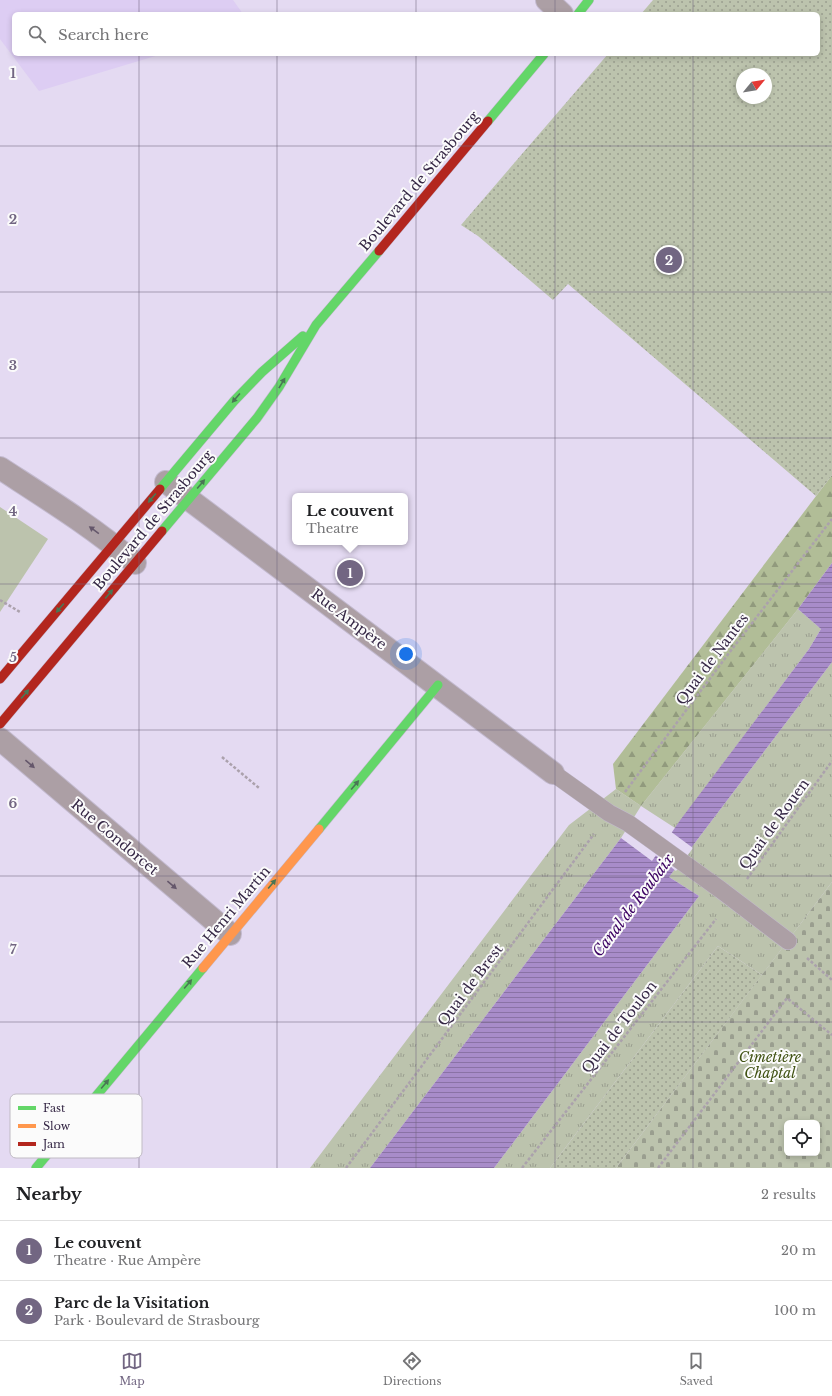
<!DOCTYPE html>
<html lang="en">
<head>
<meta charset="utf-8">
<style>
  :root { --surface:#fff; --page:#f6f6f6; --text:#202124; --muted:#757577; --line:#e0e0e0; --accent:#726682 }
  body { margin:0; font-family:"Libre Baskerville",serif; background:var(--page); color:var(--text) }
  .controls { position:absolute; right:12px; bottom:12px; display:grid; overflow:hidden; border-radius:6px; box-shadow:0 2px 6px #0003 }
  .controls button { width:36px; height:36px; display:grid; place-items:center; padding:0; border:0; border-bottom:1px solid var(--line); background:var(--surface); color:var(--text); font:20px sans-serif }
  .compass { position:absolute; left:736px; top:68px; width:36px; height:36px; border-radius:50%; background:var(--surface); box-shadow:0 2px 6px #0003; rotate:60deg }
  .you { position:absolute; left:406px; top:654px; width:14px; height:14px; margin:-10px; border:3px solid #fff; border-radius:50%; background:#1a73e8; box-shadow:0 0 0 6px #1a73e833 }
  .badge { display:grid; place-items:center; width:26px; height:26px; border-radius:50%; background:var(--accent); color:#fff; font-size:13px; font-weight:700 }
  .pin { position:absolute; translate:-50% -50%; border:2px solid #fff; box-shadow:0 1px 4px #0006 }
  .popup { position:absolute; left:292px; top:493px; width:116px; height:52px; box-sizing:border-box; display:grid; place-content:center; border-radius:6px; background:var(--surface); filter:drop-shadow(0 1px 3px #0005); font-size:13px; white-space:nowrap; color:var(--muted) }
  .popup b { font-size:15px; color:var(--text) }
  .popup::after { content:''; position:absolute; left:50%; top:100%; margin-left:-8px; border:8px solid transparent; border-top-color:var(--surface) }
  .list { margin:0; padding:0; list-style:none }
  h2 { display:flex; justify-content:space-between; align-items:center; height:52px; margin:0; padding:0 16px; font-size:17px }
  h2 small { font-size:13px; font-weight:400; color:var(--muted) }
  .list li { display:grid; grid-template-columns:26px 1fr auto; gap:12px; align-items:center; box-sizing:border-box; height:60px; padding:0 16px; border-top:1px solid var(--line) }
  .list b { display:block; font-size:15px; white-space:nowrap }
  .list p { margin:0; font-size:13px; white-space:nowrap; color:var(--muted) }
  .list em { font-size:13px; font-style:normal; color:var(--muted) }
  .icon { flex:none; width:22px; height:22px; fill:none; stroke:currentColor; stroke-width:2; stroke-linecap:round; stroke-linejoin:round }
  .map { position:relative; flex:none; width:832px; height:1168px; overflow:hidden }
  .search { position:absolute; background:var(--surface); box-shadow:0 2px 6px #0003; left:12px; right:12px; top:12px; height:44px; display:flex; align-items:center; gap:10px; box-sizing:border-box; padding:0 14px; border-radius:6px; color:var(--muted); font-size:15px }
  .sheet { height:172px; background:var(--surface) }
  nav { display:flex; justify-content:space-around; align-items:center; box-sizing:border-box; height:56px; border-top:1px solid var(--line); background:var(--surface); font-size:11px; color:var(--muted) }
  nav a { display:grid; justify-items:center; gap:2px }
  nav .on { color:var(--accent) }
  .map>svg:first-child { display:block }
  .built { fill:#ddcdf3 }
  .grass { fill:url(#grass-tufts) }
  .forest { fill:url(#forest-firs) }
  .cemetery { fill:url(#cemetery-stones); fill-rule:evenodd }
  .park { fill:#bcc3ad }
  .garden { fill:url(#garden-dots); fill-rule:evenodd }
  .water { fill:url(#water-rules) }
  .pier { fill:#e4daf2 }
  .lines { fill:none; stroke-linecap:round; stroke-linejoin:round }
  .lane-casing { stroke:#c2b9ce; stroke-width:18 }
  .street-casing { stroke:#c2b9ce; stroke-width:24 }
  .fast-casing { stroke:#c2b9ce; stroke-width:10 }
  .slow-casing { stroke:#c2b9ce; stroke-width:10 }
  .jam-casing { stroke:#c2b9ce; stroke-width:10 }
  .path { stroke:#aba1ac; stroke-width:2.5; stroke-dasharray:3 2; stroke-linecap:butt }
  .lane { stroke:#ac9fa5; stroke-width:17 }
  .street { stroke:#ac9fa5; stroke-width:22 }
  .fast { stroke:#63d668; stroke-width:9 }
  .slow { stroke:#ff974d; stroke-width:9 }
  .jam { stroke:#b3261e; stroke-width:9 }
  .oneway { fill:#4a7655 }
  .oneway2 { fill:#65576b }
  .grid { fill:none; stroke:#726682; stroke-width:1; stroke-opacity:0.55 }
  .labels { text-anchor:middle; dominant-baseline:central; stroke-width:4; stroke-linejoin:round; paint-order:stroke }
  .street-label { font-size:14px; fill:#352745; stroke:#fbfbfb }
  .park-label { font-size:14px; font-style:italic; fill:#405213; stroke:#fbfbfb }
  .water-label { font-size:15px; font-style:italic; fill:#3b0062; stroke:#fbfbfb }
  .key { fill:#fbfbfb; stroke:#c0bbc4; stroke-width:1 }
  .key-label { font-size:11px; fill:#352745 }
  .grid-label { font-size:13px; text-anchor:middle; font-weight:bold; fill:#726682; stroke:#fbfbfb; stroke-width:4; stroke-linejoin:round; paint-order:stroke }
</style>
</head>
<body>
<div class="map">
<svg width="832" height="1168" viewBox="0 0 832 1168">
  <defs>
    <pattern id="grass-tufts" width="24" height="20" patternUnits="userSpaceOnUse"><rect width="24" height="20" fill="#bcc3ad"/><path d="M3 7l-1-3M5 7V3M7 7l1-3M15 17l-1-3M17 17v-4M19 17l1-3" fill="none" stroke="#9a9e8f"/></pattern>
    <pattern id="forest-firs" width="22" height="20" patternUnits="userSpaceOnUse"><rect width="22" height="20" fill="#b1bd97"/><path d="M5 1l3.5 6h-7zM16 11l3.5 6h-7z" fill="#919a7d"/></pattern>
    <pattern id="cemetery-stones" width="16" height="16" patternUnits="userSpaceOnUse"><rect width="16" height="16" fill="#bcc3ad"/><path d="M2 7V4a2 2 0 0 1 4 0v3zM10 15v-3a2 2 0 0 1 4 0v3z" fill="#9a9e8f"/></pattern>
    <pattern id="garden-dots" width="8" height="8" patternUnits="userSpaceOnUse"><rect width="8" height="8" fill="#bcc3ad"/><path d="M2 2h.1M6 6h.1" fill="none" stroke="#9a9e8f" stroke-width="1.8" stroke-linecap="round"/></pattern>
    <pattern id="water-rules" width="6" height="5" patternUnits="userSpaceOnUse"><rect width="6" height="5" fill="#a88cc9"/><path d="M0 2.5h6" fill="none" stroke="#8a72a5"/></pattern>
  </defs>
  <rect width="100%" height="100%" fill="#e4daf2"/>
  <path class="built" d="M0,0h233l10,14h-229v40h148l-123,37 -39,-52z"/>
  <path class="grass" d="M798,609l23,20 -12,20 -134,179 -34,-22 -20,32 -251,330h-60l259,-343 47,-36 25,17z
    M832,662v220l-70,93 -44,-29 -168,222h-56l205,-272 -30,-19z"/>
  <path class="forest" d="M832,475v88l-34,46 -157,197 -25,-17 -3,-25z"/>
  <path class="cemetery" d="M832,882v286h-216zM787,1123h30v30h-30z"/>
  <path class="park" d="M0,507l48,32 -48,73z"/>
  <path class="garden" d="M653,0h179v475l-16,21 -248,-212 -15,16 -75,-64 -17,-11 147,-171h210v-40h-177zM742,74h24v24h-24z
    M718,946l44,29 -146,193h-66z"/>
  <path class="water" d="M832,563v99l-163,215 30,19 -205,272h-124l251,-330 31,23 29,-42 128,-170 12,-20 -23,-20z"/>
  <path class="pier" d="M670,831l23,17 -17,23 -22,-17z"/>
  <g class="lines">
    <g class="lane-casing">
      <path id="lane" d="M553,773l56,40 19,10 93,67 67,51"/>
    </g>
    <g class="street-casing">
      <path id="street" d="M547,0l15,14
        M0,468c46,30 93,59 135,95
        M166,482l387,291
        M0,739l230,195"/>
    </g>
    <g class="fast-casing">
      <path id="fast" d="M578,14l11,-14
        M488,121l56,-67
        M160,489l74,-88 28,-29 41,-36
        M162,531l95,-113 22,-31 37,-62 63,-74
        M319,829l119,-144
        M36,1168l167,-200"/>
    </g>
    <g class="slow-casing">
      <path id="slow" d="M203,968l116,-139"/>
    </g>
    <g class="jam-casing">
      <path id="jam" d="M379,251l109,-130
        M0,679l160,-190
        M0,724l162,-193"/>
    </g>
    <path class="path" d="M0,600l20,12
      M222,757l37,31
      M625,792l101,-135 106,-138
      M747,879l85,-118
      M807,958l25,22
      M346,1168l248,-334
      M522,1168l194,-249
      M658,1168l129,-170 45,37"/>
    <use href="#lane" class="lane"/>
    <use href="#street" class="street"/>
    <use href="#fast" class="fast"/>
    <use href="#slow" class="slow"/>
    <use href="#jam" class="jam"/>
  </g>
  <defs><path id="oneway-solid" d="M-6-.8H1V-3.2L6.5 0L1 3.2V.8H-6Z"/></defs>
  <g class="oneway">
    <use href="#oneway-solid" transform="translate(282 383) rotate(-59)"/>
    <use href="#oneway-solid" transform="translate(236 398) rotate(131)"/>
    <use href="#oneway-solid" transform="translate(201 484) rotate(-50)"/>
    <use href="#oneway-solid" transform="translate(152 498) rotate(130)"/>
    <use href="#oneway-solid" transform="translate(109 594) rotate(-50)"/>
    <use href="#oneway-solid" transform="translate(60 608) rotate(130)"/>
    <use href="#oneway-solid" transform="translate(25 694) rotate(-50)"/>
    <use href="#oneway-solid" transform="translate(355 785) rotate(-50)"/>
    <use href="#oneway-solid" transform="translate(272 884) rotate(-50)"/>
    <use href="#oneway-solid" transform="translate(188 984) rotate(-50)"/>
    <use href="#oneway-solid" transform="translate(105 1084) rotate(-50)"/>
  </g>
  <g class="oneway2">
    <use href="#oneway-solid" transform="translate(94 530) rotate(-144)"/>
    <use href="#oneway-solid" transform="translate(30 764) rotate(40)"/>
    <use href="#oneway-solid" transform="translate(172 885) rotate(40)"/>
  </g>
  <path class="grid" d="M139,0v14M277,0v14M416,0v14M555,0v14M693,0v14M139,54v1114M277,54v1114M416,54v1114M555,54v1114M693,54v1114M0,146h832M0,292h832M0,438h832M0,584h832M0,730h832M0,876h832M0,1022h832"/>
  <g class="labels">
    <g class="street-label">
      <text transform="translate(419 181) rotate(-50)">Boulevard de Strasbourg</text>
      <text transform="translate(153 520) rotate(-50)">Boulevard de Strasbourg</text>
      <text transform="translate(349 619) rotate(37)">Rue Ampère</text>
      <text transform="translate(712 659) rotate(-53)">Quai de Nantes</text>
      <text transform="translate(774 824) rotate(-54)">Quai de Rouen</text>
      <text transform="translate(115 837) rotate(40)">Rue Condorcet</text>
      <text transform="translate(226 917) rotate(-50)">Rue Henri Martin</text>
      <text transform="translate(470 985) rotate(-53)">Quai de Brest</text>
      <text transform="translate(619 1027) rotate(-52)">Quai de Toulon</text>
    </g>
    <g class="park-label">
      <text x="770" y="1057">Cimetière<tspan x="770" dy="16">Chaptal</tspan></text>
    </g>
    <g class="water-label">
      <text transform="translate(633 905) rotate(-53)">Canal de Roubaix</text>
    </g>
  </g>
  <rect x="10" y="1094" width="132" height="64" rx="6" class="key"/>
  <rect x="18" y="1106" width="18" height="4" fill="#63d668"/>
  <rect x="18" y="1124" width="18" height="4" fill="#ff974d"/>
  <rect x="18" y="1142" width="18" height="4" fill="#b3261e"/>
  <g class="key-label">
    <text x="43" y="1112">Fast</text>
    <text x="43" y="1130">Slow</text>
    <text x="43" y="1148">Jam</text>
  </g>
  <g class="grid-label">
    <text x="13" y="78">1</text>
    <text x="13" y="224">2</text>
    <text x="13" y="370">3</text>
    <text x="13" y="516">4</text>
    <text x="13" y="662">5</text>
    <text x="13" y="808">6</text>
    <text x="13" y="954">7</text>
  </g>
</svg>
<div class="controls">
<button><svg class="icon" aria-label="locate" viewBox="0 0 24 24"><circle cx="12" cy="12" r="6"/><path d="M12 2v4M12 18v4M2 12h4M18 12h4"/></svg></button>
</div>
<svg class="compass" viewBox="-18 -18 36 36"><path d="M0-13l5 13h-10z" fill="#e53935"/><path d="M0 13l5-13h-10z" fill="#757577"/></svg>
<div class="you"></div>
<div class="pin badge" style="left:350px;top:573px">1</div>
<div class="popup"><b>Le couvent</b>Theatre</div>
<div class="pin badge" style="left:669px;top:260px">2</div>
<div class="search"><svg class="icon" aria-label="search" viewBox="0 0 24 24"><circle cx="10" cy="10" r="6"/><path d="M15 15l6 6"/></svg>Search here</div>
</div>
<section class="sheet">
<h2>Nearby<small>2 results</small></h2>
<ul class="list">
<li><span class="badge">1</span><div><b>Le couvent</b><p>Theatre · Rue Ampère</p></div><em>20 m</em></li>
<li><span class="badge">2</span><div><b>Parc de la Visitation</b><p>Park · Boulevard de Strasbourg</p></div><em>100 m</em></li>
</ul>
</section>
<nav>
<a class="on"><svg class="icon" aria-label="map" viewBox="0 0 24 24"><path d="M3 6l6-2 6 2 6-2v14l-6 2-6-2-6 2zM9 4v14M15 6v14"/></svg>Map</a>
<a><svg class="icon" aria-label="directions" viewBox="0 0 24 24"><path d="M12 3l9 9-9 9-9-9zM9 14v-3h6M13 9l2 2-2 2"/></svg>Directions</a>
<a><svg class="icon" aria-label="saved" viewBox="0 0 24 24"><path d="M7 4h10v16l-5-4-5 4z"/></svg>Saved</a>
</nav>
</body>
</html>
